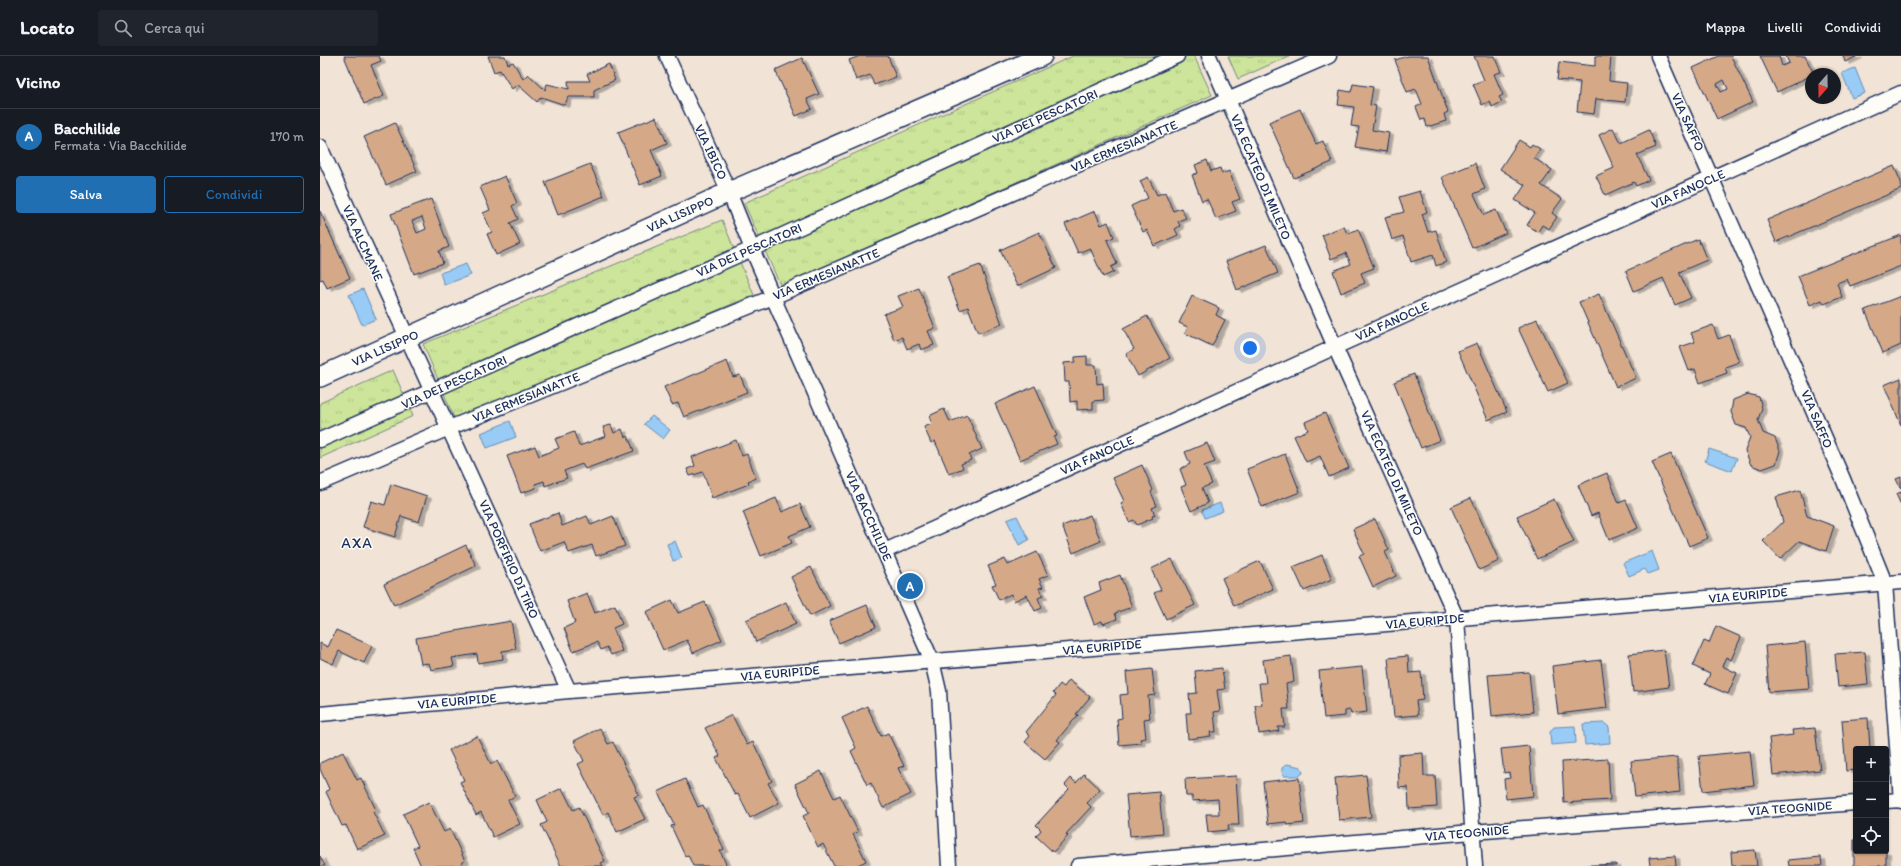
<!DOCTYPE html>
<html lang="it">
<head>
<meta charset="utf-8">
<style>
  :root { --surface:#171b24; --page:#20242c; --text:#f1f3f6; --muted:#9ea1a6; --line:#363941; --accent:#1f6fb2 }
  body { margin:0; font-family:Itim,sans-serif; background:var(--page); color:var(--text) }
  .controls { position:absolute; right:12px; bottom:12px; display:grid; overflow:hidden; border-radius:4px; box-shadow:0 1px 3px #0004 }
  .controls button { width:36px; height:36px; display:grid; place-items:center; padding:0; border:0; border-bottom:1px solid var(--line); background:var(--surface); color:var(--text); font:20px sans-serif }
  .compass { position:absolute; left:1485px; top:12px; width:36px; height:36px; border-radius:50%; background:var(--surface); box-shadow:0 1px 3px #0004; rotate:200deg }
  .you { position:absolute; left:930px; top:292px; width:14px; height:14px; margin:-10px; border:3px solid #fff; border-radius:50%; background:#1a73e8; box-shadow:0 0 0 6px #1a73e833 }
  .badge { display:grid; place-items:center; width:26px; height:26px; border-radius:50%; background:var(--accent); color:#fff; font-size:13px; font-weight:700 }
  .pin { position:absolute; translate:-50% -50%; border:2px solid #fff; box-shadow:0 1px 4px #0006 }
  .list { margin:0; padding:0; list-style:none }
  h2 { display:flex; justify-content:space-between; align-items:center; height:52px; margin:0; padding:0 16px; font-size:17px }
  h2 small { font-size:13px; font-weight:400; color:var(--muted) }
  .list li { display:grid; grid-template-columns:26px 1fr auto; gap:12px; align-items:center; box-sizing:border-box; height:56px; padding:0 16px; border-top:1px solid var(--line) }
  .list b { display:block; font-size:15px; white-space:nowrap }
  .list p { margin:0; font-size:13px; white-space:nowrap; color:var(--muted) }
  .list em { font-size:13px; font-style:normal; color:var(--muted) }
  .actions { display:flex; gap:8px; padding:12px 16px }
  .actions a { flex:1; padding:9px 0; border:1px solid var(--accent); border-radius:4px; text-align:center; font-size:14px; color:var(--accent) }
  .actions .main { background:var(--accent); color:#fff }
  .icon { flex:none; width:22px; height:22px; fill:none; stroke:currentColor; stroke-width:2; stroke-linecap:round; stroke-linejoin:round }
  .map { position:relative; flex:none; width:1581px; height:810px; overflow:hidden }
  header { display:flex; align-items:center; gap:24px; box-sizing:border-box; height:56px; padding:0 20px; background:var(--surface); border-bottom:1px solid var(--line) }
  header strong { font-size:19px }
  nav { display:flex; gap:22px; margin-inline-start:auto; font-size:14px }
  .search { width:280px; height:36px; background:var(--page); display:flex; align-items:center; gap:10px; box-sizing:border-box; padding:0 14px; border-radius:4px; color:var(--muted); font-size:15px }
  main { display:flex }
  aside { flex:1; background:var(--surface) }
  .map>svg:first-child { display:block }
  .grass { fill:url(#grass-tufts); stroke:#748a7c }
  .water { fill:#98cbf5; stroke:#668db9 }
  .building { fill:#d5a987; stroke:#1b2f5e; fill-rule:evenodd; filter:url(#shadow) }
  .lines { fill:none; stroke-linecap:round; stroke-linejoin:round }
  .street-casing { stroke:#1b2f5e; stroke-width:17 }
  .secondary-casing { stroke:#1b2f5e; stroke-width:22 }
  .street { stroke:#fdfcf7; stroke-width:14 }
  .secondary { stroke:#fdfcf7; stroke-width:19 }
  .labels { text-anchor:middle; dominant-baseline:central; stroke-width:3; stroke-linejoin:round; paint-order:stroke }
  .street-label { font-size:13px; fill:#1b2f5e; stroke:#fdfcf7 }
  .quarter-label { font-size:15px; letter-spacing:1px; fill:#1b2f5e; stroke:#fdfcf7 }
</style>
</head>
<body>
<header>
<strong>Locato</strong>
<div class="search"><svg class="icon" aria-label="search" viewBox="0 0 24 24"><circle cx="10" cy="10" r="6"/><path d="M15 15l6 6"/></svg>Cerca qui</div>
<nav><a>Mappa</a><a>Livelli</a><a>Condividi</a></nav>
</header>
<main>
<aside>
<h2>Vicino<small></small></h2>
<ul class="list">
<li><span class="badge">A</span><div><b>Bacchilide</b><p>Fermata · Via Bacchilide</p></div><em>170 m</em></li>
</ul>
<div class="actions"><a class="main">Salva</a><a>Condividi</a></div>
</aside>
<div class="map">
<svg width="1581" height="810" viewBox="0 0 1581 810">
  <defs>
    <pattern id="grass-tufts" width="24" height="20" patternUnits="userSpaceOnUse"><rect width="24" height="20" fill="#cde59a"/><path d="M3 7l-1-3M5 7V3M7 7l1-3M15 17l-1-3M17 17v-4M19 17l1-3" fill="none" stroke="#afc587"/></pattern>
    <filter id="shadow"><feDropShadow dx="4.5" dy="2.5" stdDeviation="0" flood-color="#0004"/></filter>
  </defs>
  <rect width="100%" height="100%" fill="#f1e3d5"/>
  <filter id="ink" filterUnits="userSpaceOnUse"><feTurbulence type="fractalNoise" baseFrequency=".025" numOctaves="2"/><feDisplacementMap in="SourceGraphic" scale="8" xChannelSelector="R" yChannelSelector="G"/><feConvolveMatrix kernelMatrix="1 2 1 2 8 2 1 2 1" color-interpolation-filters="sRGB"/></filter>
  <g filter="url(#ink)">
    <path class="grass" d="M753,0h121l18,39 -431,192 -37,-84z
      M908,0h61l-51,23z
      M402,164l32,75 -299,125 -32,-76z
      M73,314l20,46 -93,42v-55z"/>
    <path class="water" d="M1535,12l10,25 -13,5 -10,-25z
      M146,208l5,11 -27,10 -4,-12z
      M43,233l13,30 -14,6 -13,-30z
      M332,360l18,14 -7,9 -19,-15z
      M190,365l6,16 -29,11 -6,-15z
      M1389,393l28,9 -5,13 -27,-10z
      M900,447l3,8 -18,7 -3,-8z
      M697,460l12,24 -10,5 -12,-25z
      M355,485l7,17 -9,3 -6,-17z
      M1332,495l7,19 -11,4 -3,-5 -16,7 -6,-13z
      M1284,667l5,4 1,16 -25,2 -2,-21z
      M1255,670l1,17 -25,2 -1,-13 4,-5z
      M967,708l14,3 2,6 -4,3h-15l-2,-4v-4z"/>
    <path class="building" d="M24,0h35l2,5 -10,4 13,31 -20,8z
      M168,0h17l3,8 5,-2 10,17 5,-5 17,16 2,-6 22,5 -1,-8h22l-3,-7 22,-10 6,16 -21,10v7h-26l-3,8 -24,-8 -4,5 -20,-18 -5,5 -12,-19 -6,2z
      M540,0h28l8,21 -22,8 -4,-10 -14,5 -7,-20z
      M1088,0h20l20,56 -4,2 2,7 -19,6 -2,-8 -4,1 -5,-13 6,-3 -6,-15 -9,3 -12,-32z
      M1154,0h20l7,16 -7,2 9,21 -4,2 3,5 -10,5 -2,-6 -8,4 -9,-21 11,-4z
      M1275,0h16l-2,25 18,2 -2,19 -29,-3 -2,15 -17,-2 3,-30 -23,-2 2,-18 36,4z
      M1399,0h12l22,46 -36,17 -24,-51zM1404,24l4,9 -7,3 -4,-8z
      M1440,0h19l3,10 7,-3 -3,-7h19l9,18 -37,18z
      M1523,0h15l-13,6z
      M482,2l17,36 -12,5 5,10 -16,7 -21,-46z
      M1033,28l20,3 -3,18 6,1 -4,24 17,3 -3,19 -31,-5 4,-20 -8,-1 3,-19 -16,-2 2,-15 11,2z
      M980,53l16,35 7,-3 9,21 -38,16 -25,-56z
      M336,61l11,26 -16,7 11,26 -22,9 -22,-53z
      M75,67l22,48 -31,14 -22,-48z
      M1293,72l8,15 28,-13 7,17 -19,8 12,25 -13,6 -2,-4 -29,13 -9,-19 18,-8 -15,-33z
      M1199,84l11,7 2,-3 8,5 -6,9 18,12 -11,15 21,14 -10,14 5,4 -8,12 -7,-4 -4,7 -11,-7 8,-12 -20,-13 10,-15 -25,-16z
      M887,104l4,11 9,-3 2,6 7,-3 11,28 -8,3 4,9 -20,8 -9,-20 -5,2 -10,-26 6,-2 -3,-8z
      M1155,107l10,26 -11,5 10,21 12,-5 10,23 -34,15 -30,-71z
      M270,108l14,32 -46,19 -13,-33z
      M1574,110l7,16v7l-125,53 -9,-22z
      M185,120l12,27 -5,3 6,13 -8,4 10,21 -24,11 -9,-21 5,-2 -9,-19 7,-3 -10,-23z
      M828,121l9,18 8,-3 8,19 8,-3 5,10 -8,3 2,5 -5,3 3,6 -24,11 -7,-16 -4,2 -12,-26 17,-8 -8,-17z
      M1100,135l7,21 -5,2 6,18 8,-2 10,32 -10,4 -3,-11 -22,7 -8,-26 -11,4 -7,-23 19,-5 -5,-15z
      M111,143l18,48 -10,4 4,12 -29,11 -23,-60zM102,161l4,12 -9,4 -5,-12z
      M0,155l30,67 -23,10 -4,-9 -3,1z
      M775,155l6,14 7,-3 6,15 -7,3 10,24 -6,3 3,5 -11,5 -13,-29 -12,5 -13,-29z
      M1024,170l3,8 11,-5 16,39 -13,5 4,10 -24,10 -8,-22 18,-7 -5,-11 -15,6 -9,-24z
      M719,176l17,36 -39,18 -17,-36z
      M1581,179v31l-51,20 -3,-7 -10,4 5,14 -18,7 -2,-4 -12,5 -12,-29z
      M1378,183l9,21 -28,12 12,26 -16,7 -12,-27 -29,13 -8,-20z
      M946,189l12,28 -41,17 -11,-29z
      M660,209l22,59 -24,9 -10,-26 -8,3 -13,-33z
      M599,232l16,40 -7,3 6,14 -13,5 -2,-6 -12,5 -5,-12 -8,3 -10,-26 19,-7 -5,-11z
      M1279,238l37,84 -20,9 -37,-85z
      M872,240l27,12 -3,7 9,5 -13,26 -27,-13 3,-6 -9,-4z
      M1581,240v49l-18,8 -18,-43z
      M827,260l23,42 -32,18 -12,-22 8,-5 -11,-20z
      M1217,263l31,64 -20,9 -30,-64z
      M1393,269l5,14 11,-4 10,27 -14,5 2,6 -27,10 -5,-14 -6,2 -9,-24 15,-5 -4,-9z
      M1157,287l30,69 -19,8 -30,-69z
      M767,300v9h9l1,19 6,-1 1,17 -11,1v8l-16,1v-9l-7,1 -1,-20h-4l-1,-19 11,-1v-5z
      M407,305l6,16 7,-2 7,17 -63,25 -6,-14 -6,2 -8,-18z
      M1094,318l26,66 -19,8 -27,-66z
      M1581,322v47l-17,-40z
      M715,330l22,50 -3,1 3,7 -37,16 -25,-56z
      M1428,338l11,3 3,11 -4,12 5,13 12,5 5,13 -4,13 -14,5 -11,-4 -6,-14 5,-14 -4,-9 -10,-3 -5,-13 2,-12z
      M624,353l6,13 17,-7 15,34 -13,6 2,5 -10,4 2,4 -14,6 -14,-33 -4,2 -7,-16 8,-3 -3,-8z
      M1005,357l24,55 -20,9 -9,-21 -14,6 -12,-26 14,-6 -3,-8z
      M291,369l3,8 8,-4 3,8 3,-1 6,15 -49,18 -3,-5 -18,7 3,7 -22,8 -1,-5 -9,3 1,4 -15,5 -14,-37 28,-10 4,10 20,-8 -4,-9 19,-7 5,14 27,-10 -3,-9z
      M416,384l6,16 5,-2 9,24 -8,3 1,3 -37,14 -9,-26 -13,4 -3,-7 8,-3 -3,-9z
      M887,387l8,19 -11,4 8,18 -10,4 6,15 -17,8 -10,-24 5,-2 -6,-16 10,-5 -5,-12z
      M965,398l15,38 -38,15 -15,-38z
      M1351,398l37,84 -19,8 -37,-84z
      M822,409l11,25 -2,2 6,14 -5,2 3,7 -3,1 1,2 -16,7 -3,-5 -5,2 -8,-19 3,-2 -11,-23z
      M1287,417l12,30 7,-3 12,28 -29,12 -11,-27 -7,3 -13,-31z
      M1581,421v12l-5,-10z
      M71,428l36,12 -8,26 -18,-6 -6,21 -32,-10 8,-26 14,4z
      M1480,434l7,26 27,10 -8,25 -27,-10 -19,18 -17,-18 20,-19 -7,-25z
      M1581,436v13l-5,-11z
      M456,442l6,14 18,-8 10,23 -21,9 3,7 -31,13 -18,-44z
      M1151,442l28,63 -20,9 -28,-63z
      M1234,443l20,43 -37,17 -20,-43z
      M238,457l4,13 25,-10 4,9 22,-9 12,30 -29,10 -4,-11 -23,8 -5,-11 -24,9 -11,-27z
      M770,459l11,26 -28,12 -11,-27z
      M1055,463l14,31 -4,2 11,24 -23,11 -14,-31 5,-2 -11,-25z
      M146,489l10,21 -82,39 -10,-21z
      M717,496l11,23 -9,4 4,8 -4,1 4,8 -5,2 4,10 -7,3 -8,-16 -13,6 -3,-7 -12,6 -7,-15 4,-1 -8,-18 17,-7 3,6z
      M1002,499l10,24 -28,12 -11,-24z
      M852,503l23,46 -29,14 -12,-26 7,-3 -10,-21z
      M940,505l13,28 -39,17 -12,-28z
      M491,511l19,39 -20,10 -19,-39z
      M800,519l12,32 -17,6 2,6 -14,5 -1,-3 -8,3 -10,-27 17,-7 -2,-7z
      M267,537l8,20 20,-8 7,19 -9,4 9,23 -11,4 -4,-8 -6,3 -4,-8 -24,9 -9,-23 11,-5 -8,-22z
      M352,544l6,13 27,-11 17,38 -29,13 -6,-13 -24,10 -17,-38z
      M466,546l10,22 -40,18 -10,-22z
      M547,549l9,22 -37,16 -10,-22z
      M191,565l5,28 -14,2 1,8 -25,4 -1,-9 -25,4 2,8 -23,4 -2,-7 -8,1 -5,-26z
      M1396,570l25,11 -10,23 -5,-3 -4,9 15,7 -9,21 -23,-10 5,-10 -17,-8 11,-25 5,2z
      M16,574l36,16 -8,17 -25,-12 -6,13 -13,-6v-15l8,4z
      M1485,586l4,47 -40,3 -4,-46z
      M1344,594l5,37 -36,5 -4,-38z
      M1545,596l3,32 -30,3 -3,-33z
      M971,600l3,26 -8,2 3,25h-6l2,18h-7l1,4 -20,3 -4,-29h7l-3,-22h7l-3,-23z
      M1088,600l1,17 12,-1 2,28 -7,1 2,14 -24,2 -6,-59z
      M1281,604l6,48 -49,6 -6,-48z
      M1042,611l5,45 -16,2 -1,-4 -5,1v5l-21,2 -5,-47z
      M902,612l3,21 -8,1 3,21 -6,1 2,20h-6l1,4 -23,3 -2,-26h5l-2,-19 8,-1 -2,-22z
      M832,613l3,26 -7,1 2,22 -6,1 2,19 -6,1 1,4 -22,2 -2,-26 5,-1 -2,-23 8,-1 -2,-22z
      M1209,616l4,40 -41,4 -4,-41z
      M749,624l21,17 -14,17 2,1 -21,25 3,2 -15,17 -20,-17 5,-6 -4,-4 30,-37 -3,-2 7,-9 4,3z
      M547,650l14,30 7,-3 16,33 -6,2 13,26 -28,14 -12,-25 -4,2 -16,-34 5,-3 -14,-30z
      M412,659l15,30 6,-3 19,39 -4,2 11,20 -29,15 -12,-24 -3,1 -19,-37 4,-2 -15,-28z
      M1548,662l2,31h-14v21l-10,1 -4,-51z
      M280,672l8,16 5,-2 26,53 -5,2 11,22 -28,13 -9,-20 -5,3 -25,-51 6,-3 -10,-20z
      M1495,672l5,42 -47,5 -4,-37 24,-3 -1,-5z
      M157,680l14,28 6,-3 18,35 -7,4 12,24 -27,13 -12,-25 -5,3 -16,-33 4,-2 -15,-30z
      M1209,690l4,50 -27,3 -2,-20 6,-1 -1,-6 -5,1 -3,-24z
      M1430,695l4,34 -51,6 -4,-35z
      M23,696l14,28 4,-2 15,32 -3,2 12,24 -28,13 -11,-24 -4,1 -16,-34 3,-3 -9,-20v-6z
      M1103,697l1,23h11l2,31 -28,2 -1,-22 -9,1 -1,-33z
      M1357,701l3,35 -45,5 -4,-36z
      M1288,703l2,41 -46,3 -2,-41z
      M501,715l13,27 6,-3 18,37 -5,2 13,27 -10,5h-22l-11,-22 -5,3 -15,-31 6,-3 -14,-29z
      M764,718l16,15 -13,14 4,4 -25,27 2,2 -15,16 -17,-16 5,-6 -5,-5 33,-36 -4,-4 6,-7 5,5z
      M1046,719l5,42 -32,3 -4,-42z
      M916,720l3,49h-11l1,5 -21,2 -2,-18h13l-1,-15 -26,2v-5h-6l-1,-17z
      M979,722l5,45 -17,2 -1,-3 -18,2 -5,-42z
      M365,723l13,28 5,-2 21,44 -4,2 7,15h-34l-5,-11 -3,1 -14,-30 3,-1 -16,-33z
      M242,732l11,22 6,-3 26,54 -4,2 2,3h-42l-20,-41 6,-3 -10,-22z
      M839,736l4,41 -33,3 -4,-41z
      M109,746l15,30 6,-3 15,32 -4,2 1,3h-41l-8,-18 5,-2 -15,-32z
      M1534,784h2v11h30v15h-32z
      M1435,794l2,16h-25l-1,-14z
      M0,800l5,10h-5z
      M1355,800l1,10h-26l-1,-8z
      M1501,801l1,9h-33l-1,-6z
      M1296,808v2h-44z"/>
    <g class="lines">
      <g class="street-casing">
        <path id="street" d="M347,0l62,136 23,57 180,412 7,30 10,175
          M889,0l126,291 122,272 18,247
          M1338,0l185,423 42,104 16,218
          M0,91l249,544
          M0,384l432,-191 425,-193
          M0,427l129,-55 324,-131 556,-241
          M565,495l450,-204 566,-254
          M0,658l249,-23 1332,-109
          M1566,745l15,-1
          M758,810l394,-34 384,-29"/>
      </g>
      <g class="secondary-casing">
        <path id="secondary" d="M0,321l409,-185 313,-136"/>
      </g>
      <use href="#street" class="street"/>
      <use href="#secondary" class="secondary"/>
    </g>
  </g>
  <g class="labels">
    <g class="street-label">
      <text transform="translate(725 60) rotate(-24)">VIA DEI PESCATORI</text>
      <text transform="translate(1368 66) rotate(66)">VIA SAFFO</text>
      <text transform="translate(804 90) rotate(-23)">VIA ERMESIANATTE</text>
      <text transform="translate(391 96) rotate(65)">VIA IBICO</text>
      <text transform="translate(941 121) rotate(67)">VIA ECATEO DI MILETO</text>
      <text transform="translate(1368 133) rotate(-24)">VIA FANOCLE</text>
      <text transform="translate(360 158) rotate(-24)">VIA LISIPPO</text>
      <text transform="translate(43 187) rotate(66)">VIA ALCMANE</text>
      <text transform="translate(429 194) rotate(-24)">VIA DEI PESCATORI</text>
      <text transform="translate(506 218) rotate(-23)">VIA ERMESIANATTE</text>
      <text transform="translate(1072 265) rotate(-24)">VIA FANOCLE</text>
      <text transform="translate(65 292) rotate(-24)">VIA LISIPPO</text>
      <text transform="translate(134 326) rotate(-24)">VIA DEI PESCATORI</text>
      <text transform="translate(206 341) rotate(-22)">VIA ERMESIANATTE</text>
      <text transform="translate(1497 363) rotate(67)">VIA SAFFO</text>
      <text transform="translate(777 399) rotate(-24)">VIA FANOCLE</text>
      <text transform="translate(1072 417) rotate(66)">VIA ECATEO DI MILETO</text>
      <text transform="translate(549 460) rotate(66)">VIA BACCHILIDE</text>
      <text transform="translate(189 503) rotate(66)">VIA PORFIRIO DI TIRO</text>
      <text transform="translate(1428 539) rotate(-5)">VIA EURIPIDE</text>
      <text transform="translate(1105 565) rotate(-5)">VIA EURIPIDE</text>
      <text transform="translate(782 591) rotate(-5)">VIA EURIPIDE</text>
      <text transform="translate(460 617) rotate(-5)">VIA EURIPIDE</text>
      <text transform="translate(137 645) rotate(-5)">VIA EURIPIDE</text>
      <text transform="translate(1470 752) rotate(-4)">VIA TEOGNIDE</text>
      <text transform="translate(1147 777) rotate(-5)">VIA TEOGNIDE</text>
    </g>
    <g class="quarter-label">
      <text x="37" y="487">AXA</text>
    </g>
  </g>
</svg>
<div class="controls">
<button>+</button>
<button>−</button>
<button><svg class="icon" aria-label="locate" viewBox="0 0 24 24"><circle cx="12" cy="12" r="6"/><path d="M12 2v4M12 18v4M2 12h4M18 12h4"/></svg></button>
</div>
<svg class="compass" viewBox="-18 -18 36 36"><path d="M0-13l5 13h-10z" fill="#e53935"/><path d="M0 13l5-13h-10z" fill="#9ea1a6"/></svg>
<div class="you"></div>
<div class="pin badge" style="left:590px;top:530px">A</div>
</div>
</main>
</body>
</html>
